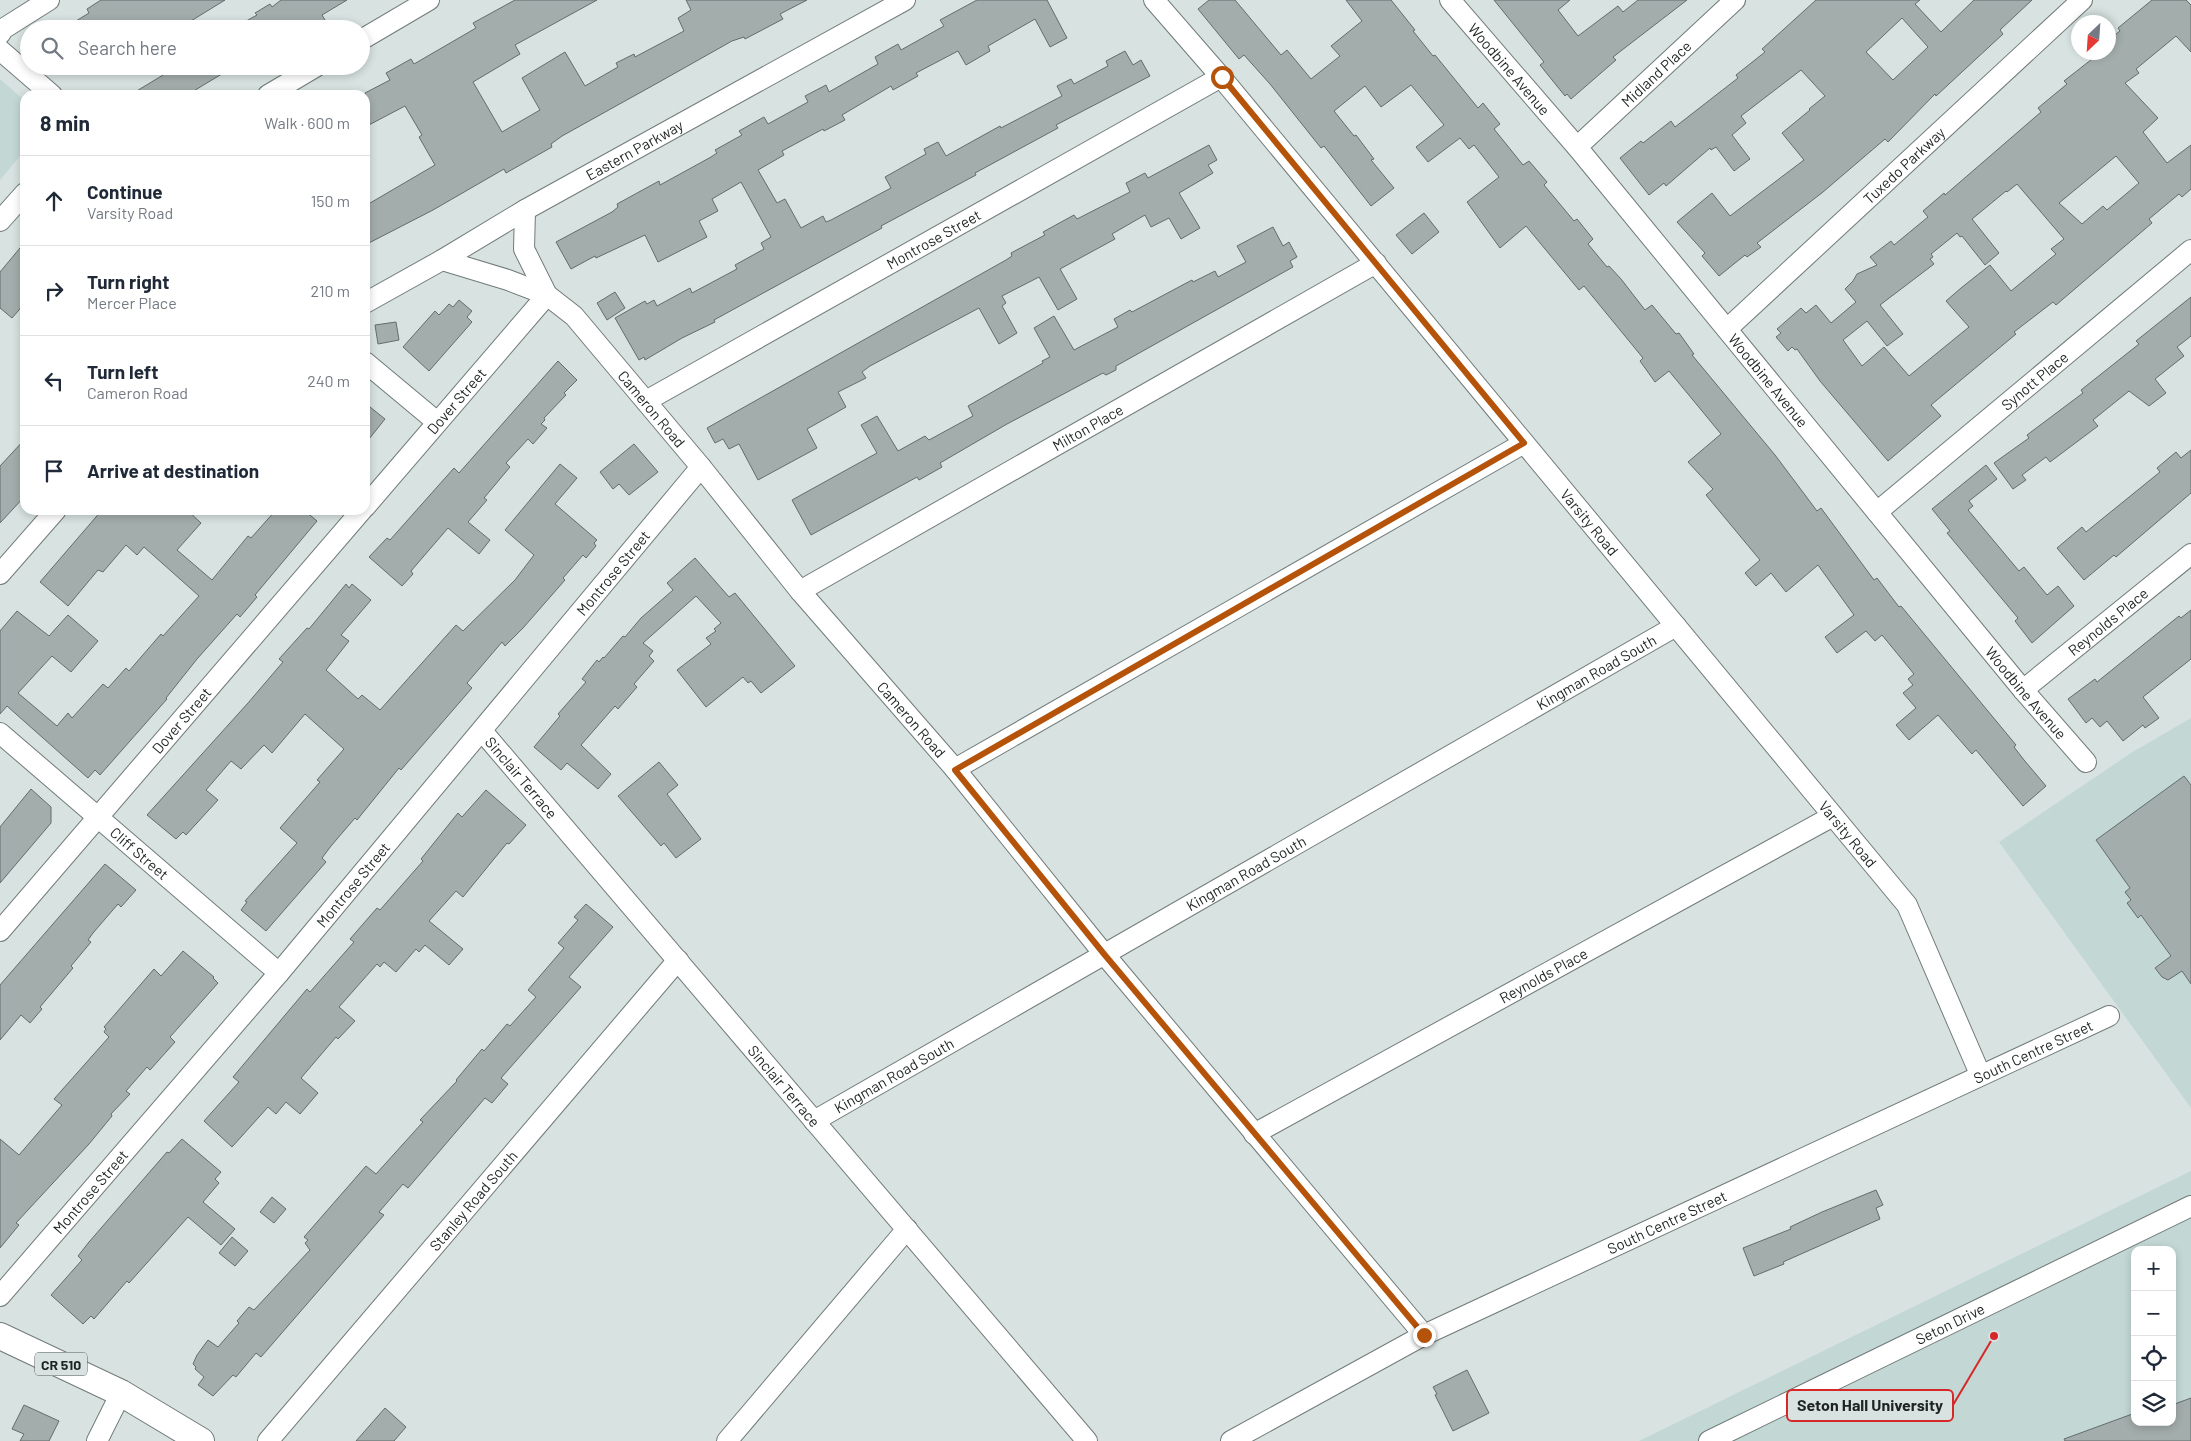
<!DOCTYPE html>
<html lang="en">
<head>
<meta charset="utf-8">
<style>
  :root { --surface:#fff; --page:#f6f6f7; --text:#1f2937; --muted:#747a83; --line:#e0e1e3 }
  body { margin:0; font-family:Barlow,sans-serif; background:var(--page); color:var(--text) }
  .controls { position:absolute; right:15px; bottom:15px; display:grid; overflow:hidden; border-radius:10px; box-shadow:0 2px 8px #0003 }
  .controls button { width:45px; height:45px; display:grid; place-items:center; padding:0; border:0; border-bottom:1px solid var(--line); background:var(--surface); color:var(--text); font:25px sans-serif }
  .compass { position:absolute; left:2071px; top:15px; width:45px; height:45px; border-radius:50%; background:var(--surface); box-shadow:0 2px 8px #0003; rotate:205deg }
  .stop { position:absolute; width:15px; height:15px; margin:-11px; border:4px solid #b45309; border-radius:50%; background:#fff }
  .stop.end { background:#b45309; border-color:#fff; box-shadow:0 1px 5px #0008 }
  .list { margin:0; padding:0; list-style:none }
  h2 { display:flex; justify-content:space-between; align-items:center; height:65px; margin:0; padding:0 20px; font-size:21px }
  h2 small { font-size:16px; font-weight:400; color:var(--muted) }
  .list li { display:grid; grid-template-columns:32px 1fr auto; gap:15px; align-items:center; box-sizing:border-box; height:90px; padding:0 20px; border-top:1px solid var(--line) }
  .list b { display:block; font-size:19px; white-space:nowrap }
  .list p { margin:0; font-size:16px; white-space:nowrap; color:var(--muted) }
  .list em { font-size:16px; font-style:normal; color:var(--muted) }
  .icon { flex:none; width:28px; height:28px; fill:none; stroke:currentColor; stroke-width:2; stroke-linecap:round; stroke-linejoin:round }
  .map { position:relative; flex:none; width:2191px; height:1441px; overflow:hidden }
  .search { position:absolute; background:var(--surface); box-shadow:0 2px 8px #0003; left:20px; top:20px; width:350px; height:55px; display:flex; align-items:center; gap:12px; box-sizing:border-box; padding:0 18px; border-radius:28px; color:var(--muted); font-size:19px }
  .panel { position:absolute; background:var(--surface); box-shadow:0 2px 8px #0003; left:20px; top:90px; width:350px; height:425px; border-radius:15px }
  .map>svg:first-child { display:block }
  .built { fill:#c3d8d5; fill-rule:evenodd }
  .building { fill:#a3adac; stroke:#636d6c; fill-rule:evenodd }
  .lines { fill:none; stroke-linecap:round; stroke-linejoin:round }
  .minor-casing { stroke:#717b79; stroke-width:22 }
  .major-casing { stroke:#717b79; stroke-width:28 }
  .minor { stroke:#fff; stroke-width:20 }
  .major { stroke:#fff; stroke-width:26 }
  .route { stroke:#b45309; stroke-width:6 }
  .labels { text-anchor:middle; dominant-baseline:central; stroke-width:4; stroke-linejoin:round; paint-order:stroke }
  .shield { fill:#d7e2e1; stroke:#565c5b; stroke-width:1 }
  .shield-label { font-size:14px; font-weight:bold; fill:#1e2322 }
  .street-label { font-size:15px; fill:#1e2322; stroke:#d7e2e1 }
  .leader { fill:none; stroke:#d62828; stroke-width:2 }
  .callout-dot { fill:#d62828; stroke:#d7e2e1; stroke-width:2 }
  .callout { fill:#d7e2e1; stroke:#d62828; stroke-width:2 }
  .callout-label { font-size:16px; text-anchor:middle; font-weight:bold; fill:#1e2322 }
</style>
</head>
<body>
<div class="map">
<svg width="2191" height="1441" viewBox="0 0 2191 1441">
  <rect width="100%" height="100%" fill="#d7e2e1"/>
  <path class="built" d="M0,79l25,22v49l-25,30z
    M2191,718v390l-192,-266 132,-89z
    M2191,1171v270h-552zM2135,1250h37v172h-37z"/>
  <path class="building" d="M101,0h124l-47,29h-115l26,-16 -2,-4z
    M281,0h66l-25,15 3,5 -3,2 5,7h-95l25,-14 -2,-2 15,-9 2,3z
    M515,0h82l-82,45 5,9 -47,28 29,50 38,-22 -18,-32 43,-26 20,34 33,-19 -2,-4 18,-9 1,3 49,-26 -6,-13 13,-8 -5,-10h121l-27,14 3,5 -38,20 -1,-2 -12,4 -71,40 -99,55 -11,8 1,3 -46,26 -2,-4 -71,41 -68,35v-39l70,-41 -16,-28 3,-2 -17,-29 -40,21v-34l25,-13 -4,-7 25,-14 3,5 62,-36 -3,-5z
    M977,0h70l20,38 -17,9 -15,-28 -47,27 2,5 -24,14 -8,-14 -42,22 2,3 -25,14 -2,-4 -49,29 3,5 -21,11 -1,-2 -41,22 2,4 -26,15 19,33 8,-4 16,29 22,-12 3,6 5,-2 60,-32 -6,-11 41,-23 -2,-5 14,-7 8,14 54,-30 1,2 61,-32 -5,-10 14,-7 3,5 34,-18 -2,-5 19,-10 8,14 8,-5 9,16 -94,49 2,3 -83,45 1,2 -95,51 1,2 -168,92 1,2 -33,16 -37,22 -1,-3 -5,3 -24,-42 30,-17 2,3 7,-4 3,6 33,-18 2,5 45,-24 -2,-4 29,-16 -3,-6 10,-6 -30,-55 -29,17 6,12 -19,10 8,16 -49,25 -13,-27 -49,23 -1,-2 -24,13 -15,-27 56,-30 6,-5 -1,-3 42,-23 1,4 51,-28 6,-4 -2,-3 27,-15 -3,-4 25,-14 4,7 40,-22 -3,-6 21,-11 3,7 49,-28 -3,-7 23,-13 3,6 43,-24 -4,-6z
    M1209,0h26l46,55 6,-5 24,29 29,-23 -9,-10 31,-25 -16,-21h45l24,30 -2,1 20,25 2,-1 43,53 5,-5 17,21 -6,5 29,36 6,-4 18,21 -3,3 30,36 3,-2 16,20 -5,5 19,23 2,-1 12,13 24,31 7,-5 24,29 3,-1 15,21 -2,1 83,100 42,56 4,-3 53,72 3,-2 22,29 2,-1 115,139 -2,2 10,13 22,26 -23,20 -47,-56 -4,4 -34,-39 -29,25 -13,-15 20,-17 -13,-15 10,-8 -5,-6 6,-5 -32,-39 -7,6 -9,-10 -29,22 -12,-16 29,-22 -36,-50 -32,27 -15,-19 -15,13 -11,-13 15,-13 -54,-65 7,-6 -25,-27 33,-28 -52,-63 -14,11 -15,-21 3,-3 -59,-72 -5,4 -53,-64 -26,22 -33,-46 32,-25 -25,-32 -5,4 -9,-11 -32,24 -12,-15 28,-22 -33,-40 -30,22 -16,-21 -31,25 20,25 2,-1 18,24 -3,1 23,28 -23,18 -47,-60 -3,2 -51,-64 -26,-29 -5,4 -41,-50z
    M1494,0h76l-12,10 20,26 40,-30 5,6 15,-12h49l-74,57 3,3 -45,39 -4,-5 -2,2 -25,-31 4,-3z
    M1816,0h104l-5,4 26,28 33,-32h58l-32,30 3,4 -67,62 -1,-2 -47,48 -3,-3 -62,53 -66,51 4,4 -14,10 -2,-2 -26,21 -17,-20 3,-3 -28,-31 35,-29 18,23 74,-56 -22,-27 28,-23 -1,-1 16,-13 -24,-26 -60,46 5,7 -14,12 18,24 -16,12 -18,-24 -5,3 -1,-2 -44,38 -2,-3 -15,12 -29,-37 21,-17 2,2 28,-22 4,6 63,-49 -2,-3 29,-23 -3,-3zM1902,18l26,29 -35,33 -27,-28z
    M2152,0h34l5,5v47l-15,-16 -40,33 3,4 -14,10 33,35 -15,14 24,31 24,-18v44l-9,8 -3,-3 -30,25 3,4 -96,82 -3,-3 -39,30 2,2 -85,71 10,11 -53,45 -68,-80 -23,-32 -2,1 -3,-3 -4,4 -12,-14 5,-4 -4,-4 24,-21 5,5 10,-8 15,18 25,-21 -11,-13 8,-8 4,-7 20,-9 -7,-8 21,-16 3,4 34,-28 -5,-6 21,-18 1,2 96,-83 -3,-4 29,-24 -3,-3 37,-29h7v-12l12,-9 -2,-3zM2116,156l23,27 -32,27 -4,-4 -21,18 -23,-21zM2017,184l47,55 -13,10 5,5 -45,37 -21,-26 -29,23 -15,13 23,26 -60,49 -25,-29 -22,19 -19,-26 24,-19 20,25 16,-12 -23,-29 54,-41 -4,-5 3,-2 -2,-3 26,-21 3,4 2,-1 23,29 14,-12 -27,-34 34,-28 1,1z
    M178,66h57l-48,29h-57z
    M1209,145l8,15 -9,5 5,8 -34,20 21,35 -19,11 -12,-21 -18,9 -6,-12 -33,19 3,5 -55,30 17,30 -19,11 -19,-33 -37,19 4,7 -4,3 15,27 -18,11 -20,-36 -109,58 -8,6 4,6 -28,14 8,15 -39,22 10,19 -59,32 -19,-36 -10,5 -6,-10 -8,4 -8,-15 299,-168 6,-4 -1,-3 34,-18 -2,-3 31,-17 3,4 53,-27 -4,-9 19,-10 3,5z
    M1424,213l15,19 -27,22 -16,-19z
    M1273,227l10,19 6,-4 8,15 -7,4 3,6 -177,99v4l-10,5 -3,-2 -96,51 -67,39 2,4 -23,13 -2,-3 -106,58 -19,-35 85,-47 -16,-28 16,-9 21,35 27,-15 4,4 44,-24 -5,-10 75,-43 -1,-2 8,-4 -16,-29 20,-12 20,34 44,-23 -4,-8 16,-9 2,2 60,-32 1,2 22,-11 3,6 28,-15 -9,-16z
    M25,242v61l-13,15 -12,-10v-36z
    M615,292l10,16 -18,12 -10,-17z
    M2191,297v39l-14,11 7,9 -29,23 11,14 -17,13 -20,-15 -36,29 5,6 -48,36 -4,-5 -24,18 4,5 -13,9 -19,-26 35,-25 -2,-3 56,-42 -2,-3 58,-46 -3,-3z
    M459,300l13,11 -5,6 5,5 -43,49 -26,-24 32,-36 4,4 10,-11 4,3z
    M396,322l3,18 -21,4 -3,-19z
    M558,361l19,19 -13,13 2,2 -22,23 1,2 -4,4 6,4 -14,16 -5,-5 -22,24 4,4 -26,31 3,2 -19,22 22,18 -11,14 -31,-26 -37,43 2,3 -11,12 -33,-29 18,-19 3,2 64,-72 5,5z
    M365,403l20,16 -20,25z
    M25,439v57l-25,27v-57z
    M634,444l24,28 -29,23 -10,-11 -6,5 -13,-17z
    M2191,450v43l-75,64 -2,-2 -30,25 -27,-32 25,-21 4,5 74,-60 -3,-4 19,-16 5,6z
    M560,464l17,14 -22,26 42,36 -3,3 2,3 -10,12 -3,-3 -20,23 2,2 -42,48 -18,18 -3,-4 -35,41 5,5 -71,82 -2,-2 -42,52 -2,-2 -24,28 -9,12 4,4 -60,69 -25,-21 6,-8 -2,-1 52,-58 -17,-15 40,-46 -3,-2 27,-31 -39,-35 -33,39 -8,-8 -23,24 -10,-8 -25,29 12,10 -32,35 -3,-3 -7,7 -29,-24 101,-112 35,-41 -4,-3 28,-31 2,1 37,-45 3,4 3,-4 19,16 -30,35 8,6 -23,29 32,29 4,-4 18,15 76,-85 7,6 52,-51 19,-25 -29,-25z
    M1986,465l11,14 -28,22 4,5 -5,4 51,61 5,-4 23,28 11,-9 16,20 -42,37 -17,-22 3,-3 -71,-85 3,-2 -18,-22z
    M102,510h85l14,13 -24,27 35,30 36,-44 3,2 25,-28h28l13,11 -62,74 2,2 -17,20 -3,-3 -40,45 -31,39 1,1 -67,76 -5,-5 -7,8 -81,-72 -7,8v-83l17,-20 32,25 19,-21 30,26 -27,31 -19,-16 -34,37 39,33 11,-13 4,5 31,-34 5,4 18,-20 3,3 32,-37 2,2 36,-40 -55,-49 -7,8 -11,-10 -23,27 -5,-2 -30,36 -28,-24z
    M695,558l34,39 6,-4 60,73 -34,27 -10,-12 -3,2 -5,-6 -37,30 -29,-37 34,-26 -5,-6 10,-7 -2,-2 7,-6 -25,-27 -53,47 10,8 -4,5 5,5 -20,23 3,3 -19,22 -3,-3 -34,39 30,29 -13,15 -31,-26 -6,7 -27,-23 26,-31 -2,-2 28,-32 -4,-3 15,-19 2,2 4,-5 1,1 19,-22 2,1 16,-19 32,-28 -6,-7z
    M2191,610v49l-48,38 16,21 -14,10 -2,-3 -20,16 -16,-20 -7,6 -8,-9 -6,5 -18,-24 27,-20 2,3 82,-66 2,2z
    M659,762l19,23 -11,9 34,45 -25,19 -12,-15 -3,3 -43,-50z
    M2184,776l7,9v199l-9,-13 -14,9 -6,-3 -7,-9 16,-12 -30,-41 -3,3 -11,-15 4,-3 -6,-8 5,-4 -34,-48z
    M31,789l20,18v16l-51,60v-56z
    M486,790l40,35 -17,19 -2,-1 -44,54 -7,-6 -27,30 34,28 -14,16 -24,-20 -6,7 -3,-3 -20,23 -12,-10 -4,5 -3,-3 -38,43 16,14 -17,18 -2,-2 -35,41 17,15 -18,21 -14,-12 -10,12 -8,-7 -36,40 -28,-26 35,-39 -6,-5 74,-88 3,3 44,-50 -4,-3 27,-31 3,2 43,-49 -2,-2 37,-46 4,4z
    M105,864l31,26 -15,17 -3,-3 -25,29 -5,7 3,2 -20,24 2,2 -33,39 2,2 -12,14 -9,-8 -21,25v-55z
    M586,904l27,23 -44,50 12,10 -80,91 7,6 -16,19 -7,-5 -77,90 -5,-4 -24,28 5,3 -123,142 -5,-4 -20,24 -3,-2 -20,21 -15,-11 6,-8 -9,-8 1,-2 -3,-3 4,-9 11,-15 10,7 21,-24 -2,-2 12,-14 5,3 56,-60 -5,-7 3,-3 -4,-3 62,-71 10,8 47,-52 -3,-2 37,-39 -1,-1 26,-31 2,2 23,-27 3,2 26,-29 -8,-7 36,-42 -6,-5 20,-23 -4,-3z
    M183,951l31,26 -1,1 5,5 -48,54 5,5 -25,28 -3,-3 -21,24 4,3 -19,20 1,2 -23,28 -73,79 3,2 -19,23v-109l19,16 43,-50 -8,-6 55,-62 -5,-5 2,-3 -2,-2 50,-58 7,7z
    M182,1139l39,33 -6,7 4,4 -16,19 32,27 -14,16 -33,-28 -59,66 -2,-2 -33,38 -3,-3 -8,8 -32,-29 31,-35 -4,-4 11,-14 78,-90 2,1z
    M1876,1190l7,15 -7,3 4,11 -97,43 1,2 -30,12 -11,-28 48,-19 -1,-2 32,-15z
    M272,1197l14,12 -12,14 -14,-11z
    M232,1237l16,14 -13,15 -16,-13z
    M1467,1370l22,43 -36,18 -18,-36 2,-1 -4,-7z
    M2191,1398v43h-126l-1,-2 71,-26v9h37v-17z
    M24,1405l35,16 -10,20h-29l4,-7 -12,-5z
    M385,1408l21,19 -12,14h-38z"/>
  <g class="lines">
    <g class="minor-casing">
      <g id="minor">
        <path id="s1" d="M1154,0l67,77 686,828 73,169"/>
        <path id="s2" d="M1450,0l127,147 446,543 63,72"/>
        <path d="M0,34l3,-5 46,-29"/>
        <path d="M361,40l68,-40"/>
        <path d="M0,50l52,45"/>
        <path d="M268,95l49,-29"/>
        <path id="s3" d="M1577,147l158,-147"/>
        <path d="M525,210l-1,39 23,46"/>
        <path d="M0,221l25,-28"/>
        <path id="s4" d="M442,260l66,20 39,15 27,21 127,151 99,124 155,178 149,185 320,381"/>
        <path id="s5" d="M365,303l77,-43 83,-50 380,-210"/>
        <path id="s6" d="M1727,329l355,-329"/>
        <path d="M365,362l72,60"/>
        <path id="s7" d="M646,401l575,-324"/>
        <path id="s8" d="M365,507l182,-212"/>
        <path id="s9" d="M1877,512l314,-262"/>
        <path d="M0,574l56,-64"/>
        <path id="s10" d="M800,591l576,-328"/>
        <path id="s11" d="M2023,690l168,-136"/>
        <path id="s12" d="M482,731l605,710"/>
        <path id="s13" d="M0,733l279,240"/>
        <path d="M955,769l569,-326"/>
        <path id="s14" d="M0,931l362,-421"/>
        <path id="s15" d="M814,1121l862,-495"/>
        <path id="s16" d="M1254,1134l579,-318"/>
        <path id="s17" d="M0,1296l279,-323 422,-506"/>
        <path d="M97,1441l24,-48"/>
        <path id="s18" d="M268,1441l410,-481"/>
        <path d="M727,1441l180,-212"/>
        <path id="s19" d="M1231,1441l193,-106 685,-319"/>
        <path id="s20" d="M1709,1441l482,-235"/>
      </g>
    </g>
    <g class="major-casing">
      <path id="major" d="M0,1336l121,57 80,48"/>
    </g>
    <use href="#minor" class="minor"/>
    <use href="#major" class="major"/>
  </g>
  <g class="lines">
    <path class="route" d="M1222,77l302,366 -569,327 149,184 320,381"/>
  </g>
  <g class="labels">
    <rect class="shield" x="35" y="1352.5" width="52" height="23" rx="4"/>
    <g class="shield-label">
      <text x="61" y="1364">CR 510</text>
    </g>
    <g class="street-label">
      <text stroke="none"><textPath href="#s2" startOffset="91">Woodbine Avenue</textPath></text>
      <text stroke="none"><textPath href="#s3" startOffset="108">Midland Place</textPath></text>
      <text stroke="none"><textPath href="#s5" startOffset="310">Eastern Parkway</textPath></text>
      <text stroke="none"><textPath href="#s6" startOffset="241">Tuxedo Parkway</textPath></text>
      <text stroke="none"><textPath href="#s7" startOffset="330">Montrose Street</textPath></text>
      <text stroke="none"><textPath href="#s2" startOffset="496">Woodbine Avenue</textPath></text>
      <text stroke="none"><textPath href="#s9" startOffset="205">Synott Place</textPath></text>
      <text stroke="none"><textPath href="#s8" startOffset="140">Dover Street</textPath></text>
      <text stroke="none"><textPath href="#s4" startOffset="266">Cameron Road</textPath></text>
      <text stroke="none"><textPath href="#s10" startOffset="331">Milton Place</textPath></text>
      <text stroke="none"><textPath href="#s1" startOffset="680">Varsity Road</textPath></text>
      <text stroke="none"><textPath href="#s17" startOffset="948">Montrose Street</textPath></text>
      <text stroke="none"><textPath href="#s11" startOffset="109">Reynolds Place</textPath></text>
      <text stroke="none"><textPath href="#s15" startOffset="902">Kingman Road South</textPath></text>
      <text stroke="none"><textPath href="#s2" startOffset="901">Woodbine Avenue</textPath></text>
      <text stroke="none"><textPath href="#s4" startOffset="671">Cameron Road</textPath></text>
      <text stroke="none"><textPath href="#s14" startOffset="278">Dover Street</textPath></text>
      <text stroke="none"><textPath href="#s12" startOffset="61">Sinclair Terrace</textPath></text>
      <text stroke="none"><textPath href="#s1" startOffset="1085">Varsity Road</textPath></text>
      <text stroke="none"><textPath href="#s13" startOffset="184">Cliff Street</textPath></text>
      <text stroke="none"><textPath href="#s15" startOffset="498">Kingman Road South</textPath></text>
      <text stroke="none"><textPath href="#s17" startOffset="542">Montrose Street</textPath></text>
      <text stroke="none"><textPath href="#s16" startOffset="330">Reynolds Place</textPath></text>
      <text stroke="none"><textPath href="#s19" startOffset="892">South Centre Street</textPath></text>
      <text stroke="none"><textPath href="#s15" startOffset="92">Kingman Road South</textPath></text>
      <text stroke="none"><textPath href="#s12" startOffset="466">Sinclair Terrace</textPath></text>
      <text stroke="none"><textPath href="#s17" startOffset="138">Montrose Street</textPath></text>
      <text stroke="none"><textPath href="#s18" startOffset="316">Stanley Road South</textPath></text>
      <text stroke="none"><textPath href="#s19" startOffset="488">South Centre Street</textPath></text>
      <text stroke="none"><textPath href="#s20" startOffset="268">Seton Drive</textPath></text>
    </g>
  </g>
  <path class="leader" d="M1994 1336L1953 1405"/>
  <circle class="callout-dot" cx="1994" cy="1336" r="5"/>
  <rect class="callout" x="1787" y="1390" width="166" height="31" rx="5"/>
  <g class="callout-label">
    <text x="1870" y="1411">Seton Hall University</text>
  </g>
</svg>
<div class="controls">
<button>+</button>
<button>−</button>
<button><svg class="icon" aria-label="locate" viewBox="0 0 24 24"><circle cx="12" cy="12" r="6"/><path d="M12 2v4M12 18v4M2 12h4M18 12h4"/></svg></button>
<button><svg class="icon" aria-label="layers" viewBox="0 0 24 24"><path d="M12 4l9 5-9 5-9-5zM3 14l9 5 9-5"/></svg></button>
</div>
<svg class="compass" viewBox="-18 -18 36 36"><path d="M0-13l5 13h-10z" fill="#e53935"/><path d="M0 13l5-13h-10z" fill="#747a83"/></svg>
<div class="stop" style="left:1222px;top:77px"></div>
<div class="stop end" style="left:1424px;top:1335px"></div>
<div class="search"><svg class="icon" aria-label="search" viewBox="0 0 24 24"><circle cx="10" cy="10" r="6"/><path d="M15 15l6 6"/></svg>Search here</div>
<section class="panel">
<h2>8 min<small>Walk · 600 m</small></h2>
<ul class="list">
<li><svg class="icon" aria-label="ahead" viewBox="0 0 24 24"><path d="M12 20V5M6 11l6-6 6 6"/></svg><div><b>Continue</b><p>Varsity Road</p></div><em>150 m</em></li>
<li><svg class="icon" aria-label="right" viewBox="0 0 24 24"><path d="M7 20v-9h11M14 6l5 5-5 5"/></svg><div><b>Turn right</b><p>Mercer Place</p></div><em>210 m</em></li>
<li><svg class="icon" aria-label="left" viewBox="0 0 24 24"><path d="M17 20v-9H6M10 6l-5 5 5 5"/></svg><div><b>Turn left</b><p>Cameron Road</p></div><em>240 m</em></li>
<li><svg class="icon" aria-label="arrive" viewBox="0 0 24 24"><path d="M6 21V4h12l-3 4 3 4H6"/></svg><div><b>Arrive at destination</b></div></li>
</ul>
</section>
</div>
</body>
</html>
